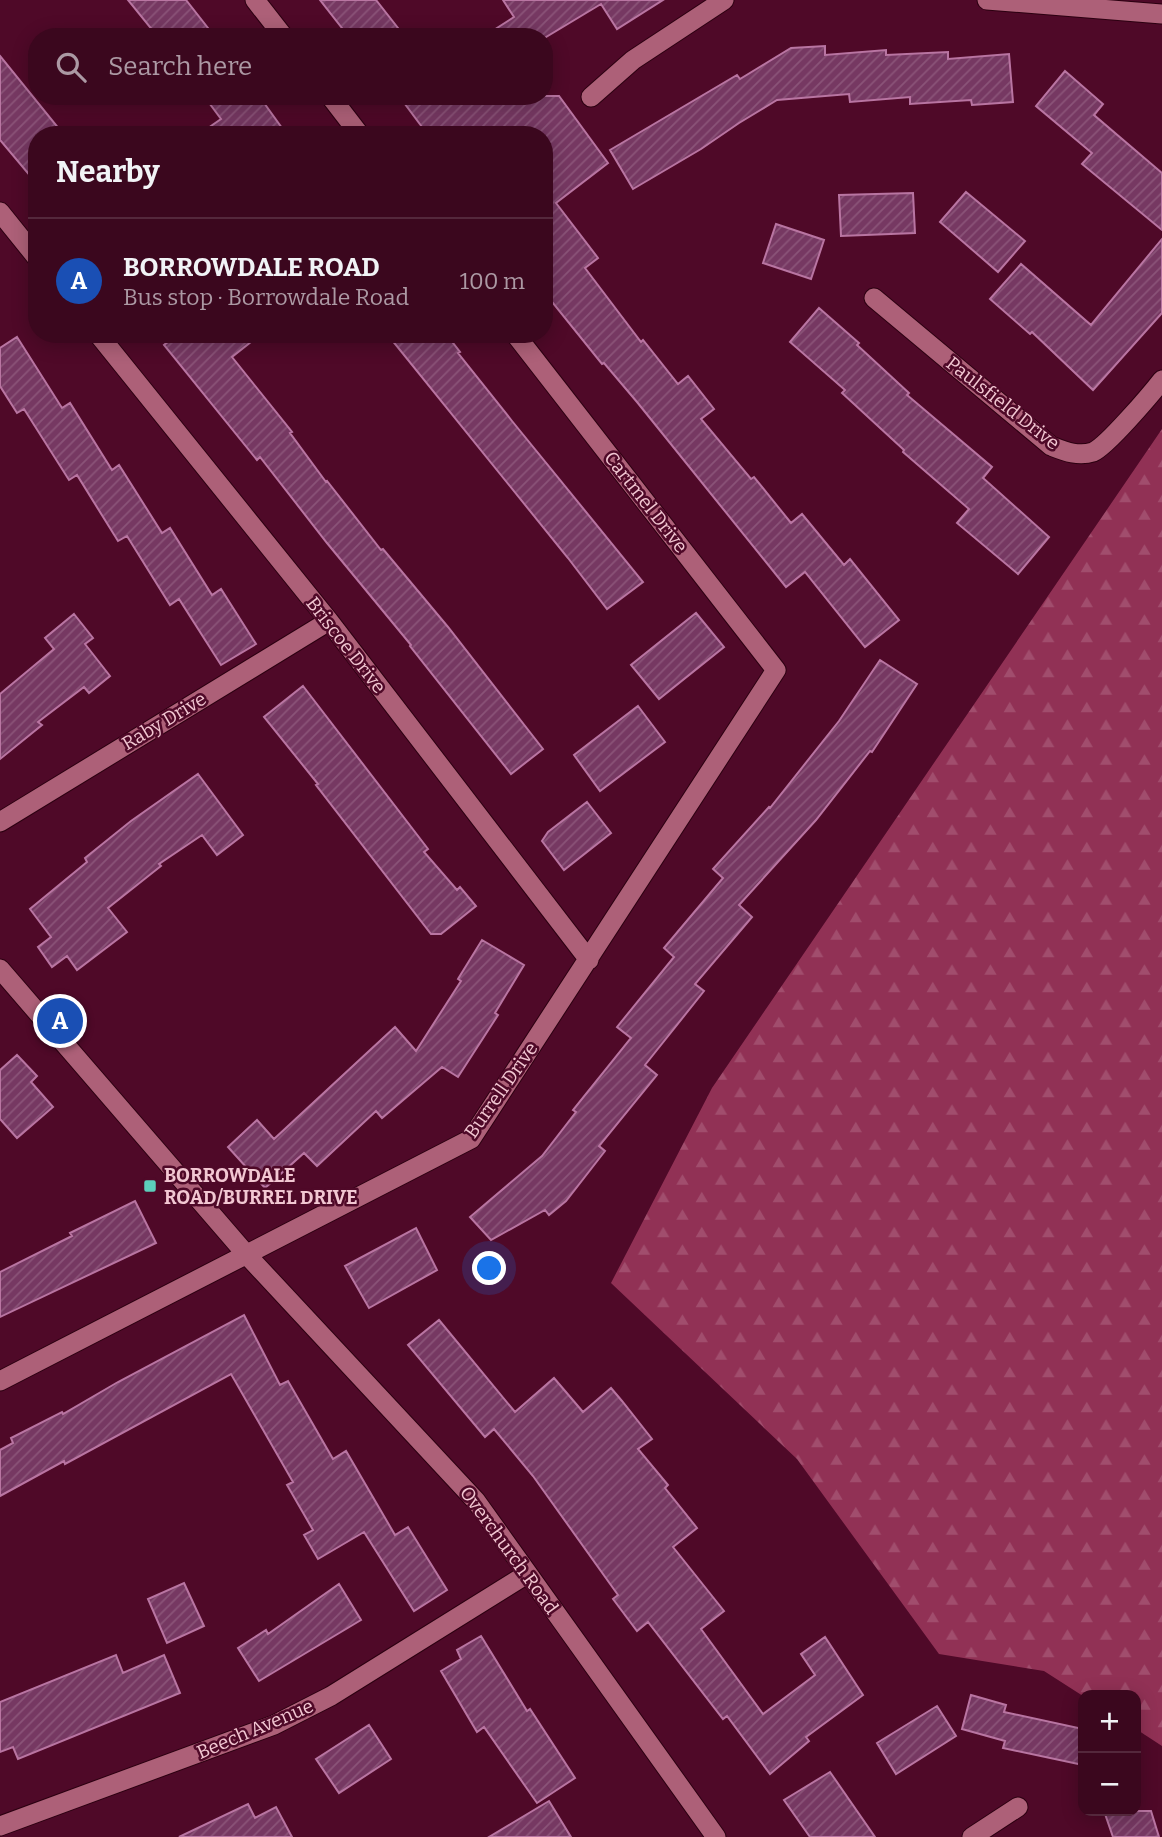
<!DOCTYPE html>
<html lang="en">
<head>
<meta charset="utf-8">
<style>
  :root { --surface:#3b071e; --page:#421027; --text:#f1f3f6; --muted:#ac99a4; --line:#54283c; --accent:#bca0f2 }
  body { margin:0; font-family:Bitter,serif; background:var(--page); color:var(--text) }
  .controls { position:absolute; right:21px; bottom:21px; display:grid; overflow:hidden; border-radius:14px; box-shadow:0 4px 18px #0003 }
  .controls button { width:63px; height:63px; display:grid; place-items:center; padding:0; border:0; border-bottom:2px solid var(--line); background:var(--surface); color:var(--text); font:35px sans-serif }
  .you { position:absolute; left:490px; top:1269px; width:24px; height:24px; margin:-18px; border:5px solid #fff; border-radius:50%; background:#1a73e8; box-shadow:0 0 0 10px #1a73e833 }
  .badge { display:grid; place-items:center; width:46px; height:46px; border-radius:50%; background:var(--accent); color:#fff; font-size:23px; font-weight:700 }
  .pin { position:absolute; translate:-50% -50%; border:4px solid #fff; box-shadow:0 2px 7px #0006 }
  .list { margin:0; padding:0; list-style:none }
  h2 { display:flex; justify-content:space-between; align-items:center; height:91px; margin:0; padding:0 28px; font-size:30px }
  h2 small { font-size:23px; font-weight:400; color:var(--muted) }
  .list li { display:grid; grid-template-columns:46px 1fr auto; gap:21px; align-items:center; box-sizing:border-box; height:126px; padding:0 28px; border-top:2px solid var(--line) }
  .list b { display:block; font-size:26px; white-space:nowrap }
  .list p { margin:0; font-size:23px; white-space:nowrap; color:var(--muted) }
  .list em { font-size:23px; font-style:normal; color:var(--muted) }
  .icon { flex:none; width:38px; height:38px; fill:none; stroke:currentColor; stroke-width:2; stroke-linecap:round; stroke-linejoin:round }
  .map { position:relative; flex:none; width:1162px; height:1837px; overflow:hidden }
  .search { position:absolute; background:var(--surface); box-shadow:0 4px 18px #0003; left:28px; top:28px; width:525px; height:77px; display:flex; align-items:center; gap:18px; box-sizing:border-box; padding:0 24px; border-radius:28px; color:var(--muted); font-size:26px }
  .panel { position:absolute; background:var(--surface); box-shadow:0 4px 18px #0003; left:28px; top:126px; width:525px; height:217px; border-radius:28px }
  .map>svg:first-child { display:block }
  .forest { fill:url(#forest-firs) }
  .building { fill:url(#building-hatch); stroke:#b975a2; stroke-width:2 }
  .lines { fill:none; stroke-linecap:round; stroke-linejoin:round }
  .minor-casing { stroke:#2c0011; stroke-width:21 }
  .minor { stroke:#ad6078; stroke-width:19 }
  .poi-dot { fill:#5ccebb; stroke:#4f0928; stroke-width:2.5 }
  .labels { text-anchor:middle; dominant-baseline:central; stroke-width:5; stroke-linejoin:round; paint-order:stroke }
  .street-label { font-size:19px; fill:#f2c7d2; stroke:#4f0928 }
  .poi-label { font-size:19px; font-weight:bold; fill:#f2c7d2; stroke:#4f0928; text-anchor:start }
</style>
</head>
<body>
<div class="map">
<svg width="1162" height="1837" viewBox="0 0 1162 1837">
  <defs>
    <pattern id="forest-firs" width="22" height="20" patternUnits="userSpaceOnUse" patternTransform="scale(1.75)"><rect width="22" height="20" fill="#913155"/><path d="M5 1l3.5 6h-7zM16 11l3.5 6h-7z" fill="#a14d6d"/></pattern>
    <pattern id="building-hatch" width="6" height="6" patternUnits="userSpaceOnUse" patternTransform="scale(1.75)"><rect width="6" height="6" fill="#763862"/><path d="M-1 1l2-2M0 6l6-6M5 7l2-2" fill="none" stroke="#8a5378"/></pattern>
  </defs>
  <rect width="100%" height="100%" fill="#4f0928"/>
  <path class="forest" d="M1162,429v1317l-26,-17v-34l-53,1 -39,-25 -105,-17 -142,-195 -186,-176 101,-195z"/>
  <path class="building" d="M128,0h58l29,37h-57z
    M320,0h56l29,37h-56z
    M503,0h160l-46,29 -16,-25 -55,33h-63l31,-20z
    M825,46v9l61,-5v5l62,-3v7l61,-5 4,48 -41,3 -1,-5 -61,4v-7l-60,5 -1,-8 -72,6 -38,23 -38,26 -68,40 -23,-39 127,-75 3,4 51,-31z
    M0,56l64,79h-27v49l-37,-44z
    M1065,71l38,33 -9,11 68,58v57l-80,-66 10,-11 -56,-47z
    M204,96h55l28,39h-89l23,-16z
    M399,96h160l49,67 -52,40 42,55 -13,10 56,74 2,-2 35,44 10,-8 26,33 -13,10 50,60 3,-2 37,46 11,-9 42,51 6,-6 49,61 -34,27 -60,-75 -19,15 -149,-185 -33,-39 -2,1 -58,-72v-157h-116z
    M966,192l59,49 -27,31 -58,-50z
    M913,193l2,40 -74,3 -2,-41z
    M776,224l48,16 -13,39 -48,-16z
    M1162,239v74l-69,77 -61,-58 -2,2 -40,-35 31,-35 70,61z
    M819,308l40,35 -2,2 52,48 -2,2 85,72 -9,11 66,59 -31,37 -61,-51 12,-14 -66,-57 1,-2 -62,-57 3,-3 -55,-48z
    M178,334h83l-29,23 60,75 -2,1 36,49 1,-1 54,69 2,-1 65,78 95,122 -32,25 -101,-128 1,-1 -84,-102 -67,-86 -3,3 -93,-115z
    M387,334h59l14,18 -2,1 54,68 131,161 -36,27 -39,-51z
    M17,337l45,71 8,-5 42,67 7,-5 43,68 8,-5 42,67 9,-6 35,55 -35,21 -42,-66 -9,6 -43,-69 -9,5 -41,-66 -8,5 -45,-71 -7,4 -17,-27v-38z
    M696,613l28,34 -65,52 -28,-34z
    M74,614l19,24 -8,6 25,32 -21,17 -5,-6 -46,35 4,3 -42,34v-65l54,-45 -9,-11z
    M880,660l37,24 -45,68 -2,-1 -54,69 -77,85 13,12 -57,67 9,7 -59,74 12,10 -58,71 6,5 -39,50 -17,14 -4,-5 -54,30 -21,-23 72,-61 34,-44 -3,-2 58,-72 -14,-11 57,-70 -10,-9 59,-70 -10,-9 56,-62 1,1 69,-87z
    M303,686l125,163 -4,3 33,38 3,-3 16,19 -35,28h-10l-115,-149 2,-1 -54,-67z
    M638,706l27,36 -65,49 -26,-36z
    M198,774l45,61 -26,20 -15,-20 -43,29 2,2 -53,42 19,24 -50,38 -10,-14 -15,11 -14,-20 13,-10 -21,-28 57,-47 -2,-4 46,-37z
    M587,802l24,31 -47,37 -22,-29 6,-9z
    M482,940l42,25 -29,48 3,2 -40,62 -16,-10 -60,51 -6,-7 -59,55 -13,-13 -39,35 -37,-41 29,-27 17,19 121,-112 21,24 45,-70 -3,-2z
    M17,1055l20,21 -6,6 22,25 -36,31 -17,-19v-49z
    M135,1201l21,42 -156,74v-45l72,-36 -2,-3z
    M416,1228l21,42 -68,38 -24,-42z
    M244,1315l36,70 8,-4 45,78 13,-8 49,84 13,-8 39,63 -33,21 -50,-79 -46,27 -14,-24 9,-5 -26,-45 6,-3 -62,-108 -166,90 -1,-3 -64,35v-46l13,-7 -2,-5 51,-26 1,2 55,-32z
    M439,1320l76,92 39,-34 29,34 28,-24 11,13 30,38 -14,10 30,36 -3,3 32,40 -24,19 51,64 -23,18 62,85 52,-39 -14,-21 24,-17 38,58 -57,42 3,4 -39,33 -43,-58 -4,3 -75,-97 -11,9 -24,-32 5,-4 -85,-119 -39,-47 -9,8 -77,-92z
    M184,1583l20,43 -37,17 -19,-44z
    M339,1584l22,36 -102,61 -21,-33 28,-18 2,4z
    M481,1636l46,75 3,-2 45,69 -38,25 -53,-76 -7,5 -36,-61 20,-12 -4,-9z
    M116,1655l7,18 41,-18 16,38 -162,66 -5,-12 -13,5v-50z
    M971,1695l35,10 -2,7 79,17v36l-80,-17 2,-7 -43,-12z
    M937,1706l19,30 -60,38 -19,-31z
    M369,1725l22,34 -52,34 -23,-34z
    M830,1772l45,65h-65l-26,-37z
    M549,1801l22,36h-82z
    M248,1804l7,14 21,-11 16,30h-113z
    M1104,1811h47l8,26h-46z"/>
  <g class="lines">
    <g class="minor-casing">
      <path id="minor" d="M255,0l29,37
        M987,0l175,14
        M330,96l30,39
        M591,97l42,-37 91,-60
        M0,212l37,46
        M874,298l177,148c13,5 27,11 42,6 14,-6 58,-58 69,-72
        M98,334l231,287 260,339
        M0,822l329,-201
        M0,969l246,285 230,247 240,336
        M0,1381l471,-242 305,-469 -261,-336
        M0,1826l274,-101 57,-29 196,-122
        M972,1837l46,-30"/>
    </g>
    <use href="#minor" class="minor"/>
  </g>
  <rect class="poi-dot" x="143" y="1179" width="14" height="14" rx="3.5"/>
  <g class="labels">
    <g class="street-label">
      <text transform="translate(1003 403) rotate(38)">Paulsfield Drive</text>
      <text transform="translate(646 502) rotate(52)">Cartmel Drive</text>
      <text transform="translate(346 645) rotate(52)">Briscoe Drive</text>
      <text transform="translate(164 721) rotate(-31)">Raby Drive</text>
      <text transform="translate(501 1090) rotate(-55)">Burrell Drive</text>
      <text transform="translate(509 1550) rotate(54)">Overchurch Road</text>
      <text transform="translate(255 1729) rotate(-23)">Beech Avenue</text>
    </g>
    <g class="poi-label">
      <text x="164" y="1175">BORROWDALE<tspan x="164" dy="22">ROAD/BURREL DRIVE</tspan></text>
    </g>
  </g>
</svg>
<div class="controls">
<button>+</button>
<button>−</button>
</div>
<div class="you"></div>
<div class="pin badge" style="left:60px;top:1021px;background:#1a4fb4">A</div>
<div class="search"><svg class="icon" aria-label="search" viewBox="0 0 24 24"><circle cx="10" cy="10" r="6"/><path d="M15 15l6 6"/></svg>Search here</div>
<section class="panel">
<h2>Nearby<small></small></h2>
<ul class="list">
<li><span class="badge" style="background:#1a4fb4">A</span><div><b>BORROWDALE ROAD</b><p>Bus stop · Borrowdale Road</p></div><em>100 m</em></li>
</ul>
</section>
</div>
</body>
</html>
